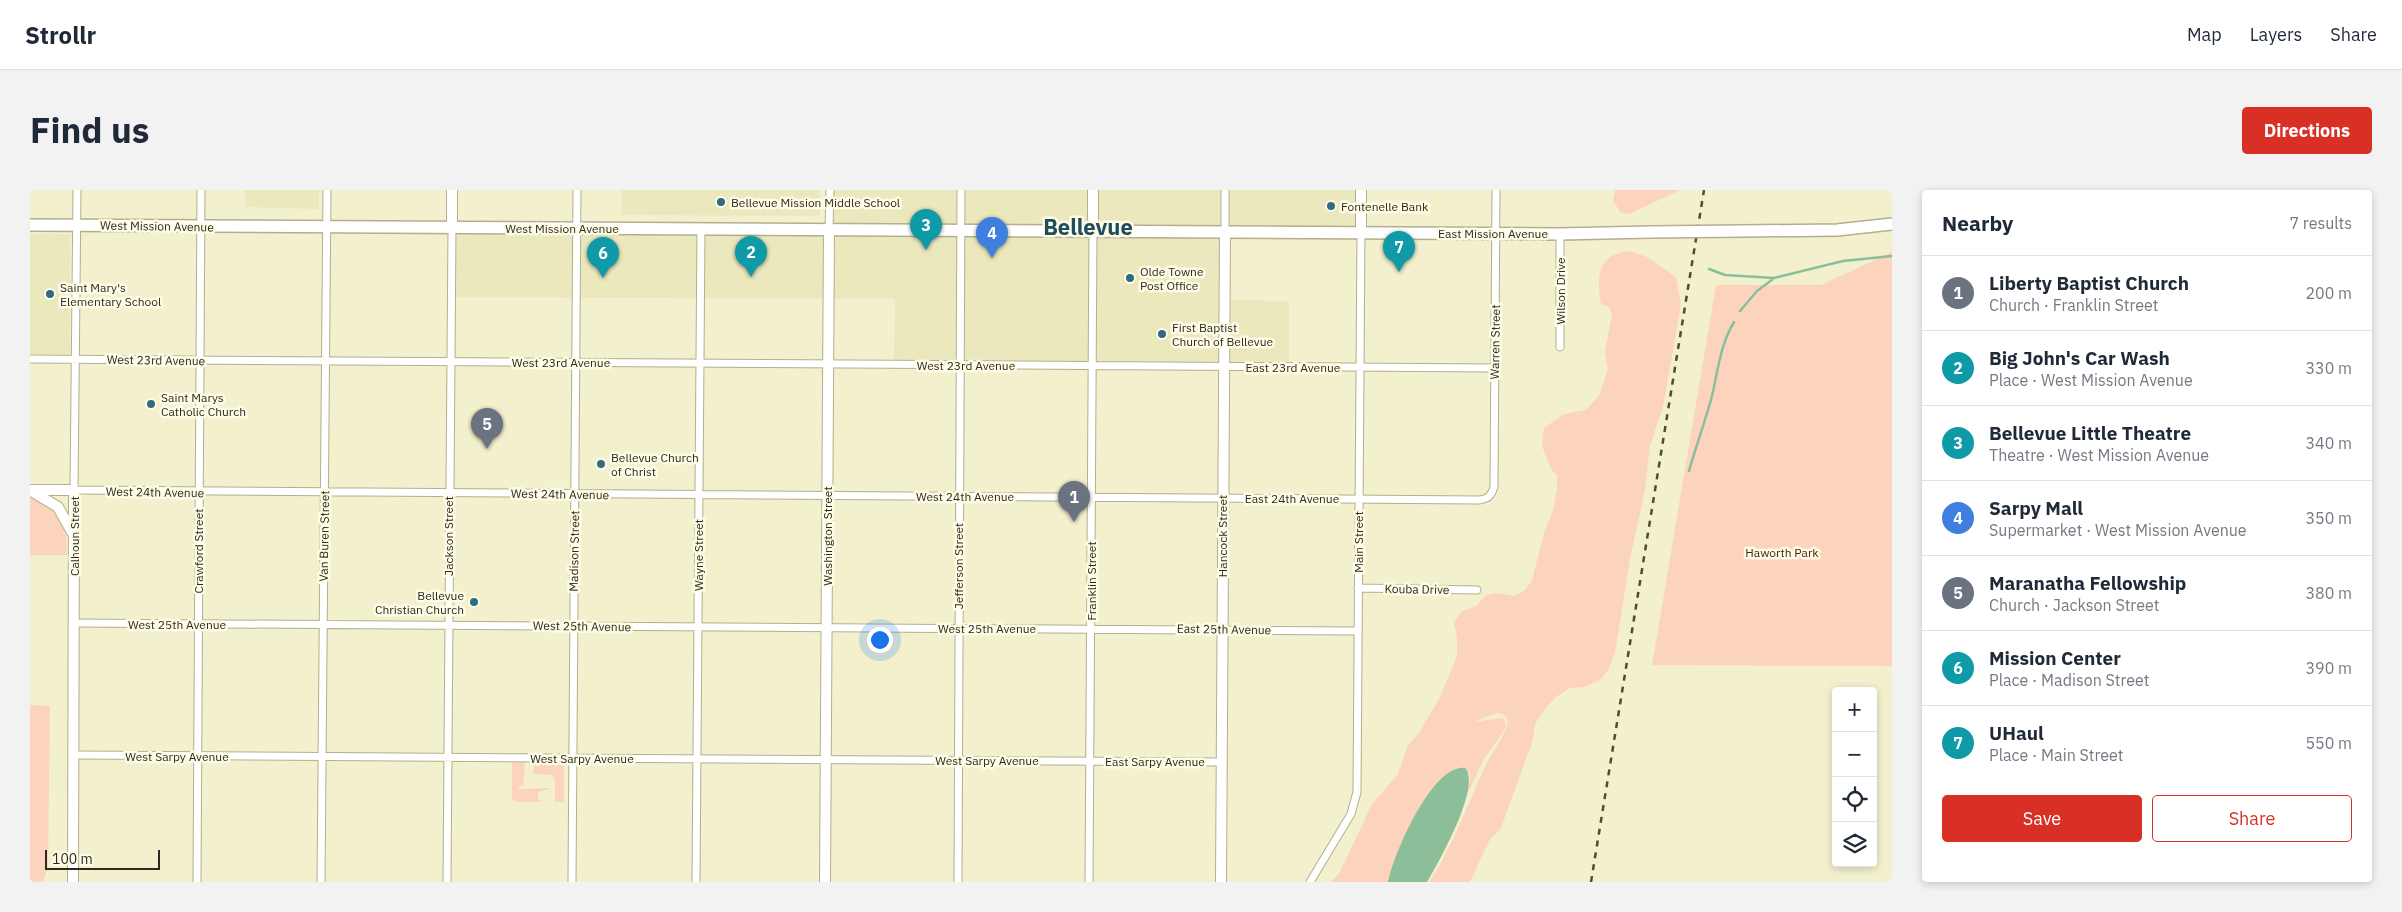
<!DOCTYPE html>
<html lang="en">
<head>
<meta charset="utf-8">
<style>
  :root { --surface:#fff; --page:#f2f2f3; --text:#1f2937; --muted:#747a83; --line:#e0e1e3; --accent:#d93025 }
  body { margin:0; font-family:"IBM Plex Sans",sans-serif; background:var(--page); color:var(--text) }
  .controls { position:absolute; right:15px; bottom:15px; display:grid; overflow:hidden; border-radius:5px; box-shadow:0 2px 8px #0003 }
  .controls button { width:45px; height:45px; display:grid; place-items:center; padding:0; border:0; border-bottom:1px solid var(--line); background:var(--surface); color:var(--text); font:25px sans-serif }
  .scale { position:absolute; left:15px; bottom:12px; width:115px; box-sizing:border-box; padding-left:5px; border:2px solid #2b2a1c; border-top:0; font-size:14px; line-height:18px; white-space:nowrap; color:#2b2a1c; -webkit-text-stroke:4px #fefce7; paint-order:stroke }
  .you { position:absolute; left:849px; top:449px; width:18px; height:18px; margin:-12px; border:4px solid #fff; border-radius:50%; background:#1a73e8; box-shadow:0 0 0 8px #1a73e833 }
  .badge { display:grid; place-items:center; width:32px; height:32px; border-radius:50%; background:var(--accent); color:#fff; font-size:16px; font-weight:700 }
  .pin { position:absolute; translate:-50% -41px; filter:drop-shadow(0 1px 2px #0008) }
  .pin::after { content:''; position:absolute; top:26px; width:18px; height:15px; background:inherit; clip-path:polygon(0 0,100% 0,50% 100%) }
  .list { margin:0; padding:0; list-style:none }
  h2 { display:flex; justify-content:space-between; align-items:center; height:65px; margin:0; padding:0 20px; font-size:21px }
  h2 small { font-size:16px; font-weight:400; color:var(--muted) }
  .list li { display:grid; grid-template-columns:32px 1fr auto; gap:15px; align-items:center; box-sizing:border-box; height:75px; padding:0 20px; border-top:1px solid var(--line) }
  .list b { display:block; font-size:19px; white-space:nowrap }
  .list p { margin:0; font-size:16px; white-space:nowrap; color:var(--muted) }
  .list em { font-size:16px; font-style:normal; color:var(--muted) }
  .actions { display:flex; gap:10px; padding:15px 20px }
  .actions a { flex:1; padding:11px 0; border:1px solid var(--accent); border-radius:5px; text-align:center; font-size:18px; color:var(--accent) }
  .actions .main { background:var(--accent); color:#fff }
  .icon { flex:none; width:28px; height:28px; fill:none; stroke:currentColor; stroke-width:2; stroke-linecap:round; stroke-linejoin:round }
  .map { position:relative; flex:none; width:1862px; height:692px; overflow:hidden; border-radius:5px }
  header { display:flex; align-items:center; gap:30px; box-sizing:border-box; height:70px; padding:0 25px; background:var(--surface); border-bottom:1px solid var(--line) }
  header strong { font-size:24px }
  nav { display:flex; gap:28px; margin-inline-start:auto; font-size:18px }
  .intro { display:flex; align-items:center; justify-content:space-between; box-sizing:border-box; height:120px; padding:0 30px }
  h1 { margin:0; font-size:35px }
  .button { padding:12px 22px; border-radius:5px; background:var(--accent); color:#fff; font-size:18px; font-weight:700 }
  main { display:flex; gap:30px; padding:0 30px }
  aside { flex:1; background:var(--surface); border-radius:5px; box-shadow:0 2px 8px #0003 }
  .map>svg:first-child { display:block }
  .built { fill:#ece8bd }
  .green { fill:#fcd4bd }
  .water { fill:#8bbe99 }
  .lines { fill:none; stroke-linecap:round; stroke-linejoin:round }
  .stream { stroke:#8bbe99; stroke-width:2.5 }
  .street-casing { stroke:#b3af8e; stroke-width:9 }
  .secondary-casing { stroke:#b3af8e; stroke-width:12 }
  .primary-casing { stroke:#b3af8e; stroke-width:14 }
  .street { stroke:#fff; stroke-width:7 }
  .secondary { stroke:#fff; stroke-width:10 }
  .primary { stroke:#fff; stroke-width:11 }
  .rail { stroke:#4d4c3a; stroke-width:2.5; stroke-dasharray:6 6; stroke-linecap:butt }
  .primary-bridge-casing { stroke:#b3af8e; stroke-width:14; stroke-linecap:butt }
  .primary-bridge { stroke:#fff; stroke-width:11 }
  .poi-dot { fill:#316a83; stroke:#fefce7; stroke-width:2 }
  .labels { text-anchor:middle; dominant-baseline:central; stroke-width:5; stroke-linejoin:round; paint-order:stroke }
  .poi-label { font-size:12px; fill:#2b2a1c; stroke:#fefce7; text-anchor:start }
  .street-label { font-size:12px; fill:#2b2a1c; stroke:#fefce7 }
  .park-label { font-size:12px; fill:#47240d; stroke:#fefce7 }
  .town-label { font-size:22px; font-weight:bold; fill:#1e4c60; stroke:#fefce7 }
</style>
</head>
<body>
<header>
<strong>Strollr</strong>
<nav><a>Map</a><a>Layers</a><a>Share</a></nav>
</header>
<div class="intro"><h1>Find us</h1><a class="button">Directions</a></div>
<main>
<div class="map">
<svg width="1862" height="692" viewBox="0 0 1862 692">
  <rect width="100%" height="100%" fill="#f3f0cd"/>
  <path class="built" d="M215,0h74v19l-74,-2z
    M592,0h198v26l-198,-1z
    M800,0h531v42l-136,-1v69l64,1v66l-395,-3 1,-65 -444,-2 6,-63 372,-5z
    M0,44h40v120h-40z"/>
  <path class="green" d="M1585,0h65l-51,24 -8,-1 -8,-12z
    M1600,61l17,6 29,20 5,28 -18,102 -13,39 -5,44 -15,69 -15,94 -7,17 -8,10 -16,7 -14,1 -14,9 -12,13 -9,14 -2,16 -32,88 -12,13 -19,41h-41c25,-37 38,-78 57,-117 7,-14 19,-29 22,-44l-3,-6 -8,-2 -23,9 26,-4 4,1 2,6 -4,9 -17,23 -19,40 4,-18 -1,-6 -76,109h-62l9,-10 32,-68 26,-30 9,-27 12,-14 20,-34 18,-43v-19l-3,-15 8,-11 14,-5 10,-11 12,-2 16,3 11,-6 7,-10 12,-47 9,-23 4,-21v-13l-6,-7 -9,-23 2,-18 20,-14 22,-4 13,-14 9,-27 -3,-17 7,-38 -3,-7 -8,-3c-5,-27 -4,-50 29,-53z
    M1862,62v414l-240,-1 64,-380h105z
    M0,306c30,10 37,30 37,59h-37z
    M0,515l20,1 -2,160 -5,16h-13z
    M504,571l30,1v40h-9v-23l-3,-4 -19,-1z
    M482,572h12l1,3 -2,21h-4v3l33,-1 -14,4v8h3l-1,2h-23l-5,-3z"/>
  <path class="water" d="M1435,578c17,18 -27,95 -38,114h-39c5,-27 44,-118 77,-114z"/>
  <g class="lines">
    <path class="stream" d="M1679,79l16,6 49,3 69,-17 49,-5
      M1710,121l17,-20 16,-12
      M1659,281c7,-25 16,-49 23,-75 6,-25 8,-51 22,-74"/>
    <g class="street-casing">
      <path id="street" d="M47,0l-3,300 1405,10c9,-1 12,-4 15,-13l2,-297
        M1195,0v41
        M799,39l1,-39
        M1530,44v113
        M0,169l1465,9
        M1328,398l119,2
        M44,433l1283,8
        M44,565l1147,7
        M167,692l4,-692
        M291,692l6,-692
        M417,692l5,-655
        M542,692l5,-692
        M666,692l5,-654
        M928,692l3,-692
        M1059,692l4,-652
        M1280,692l41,-68 6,-22 4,-560"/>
    </g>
    <g class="secondary-casing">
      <path id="secondary" d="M422,0v37
        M1063,40v-40
        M1331,42v-42
        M0,300h44l-1,392
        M3,302l25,15 14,25
        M795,692l4,-653
        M1191,692l4,-651"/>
    </g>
    <g class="primary-casing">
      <path id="primary" d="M0,35l1530,9 90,-2
        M1713,41l94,-1 55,-6"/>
    </g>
    <use href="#street" class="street"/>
    <use href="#secondary" class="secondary"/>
    <use href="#primary" class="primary"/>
    <path class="rail" d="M1561,692l113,-692"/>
    <g class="primary-bridge-casing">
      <path id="primary-bridge" d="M1620,42l93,-1"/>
    </g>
    <use href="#primary-bridge" class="primary-bridge"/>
  </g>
  <g class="poi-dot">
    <circle cx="691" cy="12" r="5"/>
    <circle cx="1301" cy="16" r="5"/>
    <circle cx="1100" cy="88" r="5"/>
    <circle cx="20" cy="104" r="5"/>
    <circle cx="1132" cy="144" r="5"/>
    <circle cx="121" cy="214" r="5"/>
    <circle cx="571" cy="274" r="5"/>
    <circle cx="444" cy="412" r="5"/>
  </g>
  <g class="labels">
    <g class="poi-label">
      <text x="701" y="12">Bellevue Mission Middle School</text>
      <text x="1311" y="16">Fontenelle Bank</text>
      <text x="1110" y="81">Olde Towne<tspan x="1110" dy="14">Post Office</tspan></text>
      <text x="30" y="97">Saint Mary's<tspan x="30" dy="14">Elementary School</tspan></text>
      <text x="1142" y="137">First Baptist<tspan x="1142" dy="14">Church of Bellevue</tspan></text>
      <text x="131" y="207">Saint Marys<tspan x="131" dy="14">Catholic Church</tspan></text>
      <text x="581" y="267">Bellevue Church<tspan x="581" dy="14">of Christ</tspan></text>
      <text x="434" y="405" text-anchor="end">Bellevue<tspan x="434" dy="14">Christian Church</tspan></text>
    </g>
    <g class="street-label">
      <text transform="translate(127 36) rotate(1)">West Mission Avenue</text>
      <text x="532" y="38">West Mission Avenue</text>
      <text x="1463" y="43">East Mission Avenue</text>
      <text transform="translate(1530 101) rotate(-90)">Wilson Drive</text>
      <text transform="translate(1465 152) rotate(-89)">Warren Street</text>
      <text transform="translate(126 170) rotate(1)">West 23rd Avenue</text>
      <text x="531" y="172">West 23rd Avenue</text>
      <text x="936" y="175">West 23rd Avenue</text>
      <text x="1263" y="177">East 23rd Avenue</text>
      <text transform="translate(125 302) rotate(1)">West 24th Avenue</text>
      <text transform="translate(530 304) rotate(1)">West 24th Avenue</text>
      <text x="935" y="306">West 24th Avenue</text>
      <text x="1262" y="308">East 24th Avenue</text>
      <text transform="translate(44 346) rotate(-90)">Calhoun Street</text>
      <text transform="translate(294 346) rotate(-89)">Van Buren Street</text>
      <text transform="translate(418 346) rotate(-90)">Jackson Street</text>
      <text transform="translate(797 346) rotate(-90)">Washington Street</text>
      <text transform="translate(1192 346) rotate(-90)">Hancock Street</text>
      <text transform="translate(1328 352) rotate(-90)">Main Street</text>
      <text transform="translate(168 361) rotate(-90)">Crawford Street</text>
      <text transform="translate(544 361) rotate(-89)">Madison Street</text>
      <text transform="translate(668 365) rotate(-90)">Wayne Street</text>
      <text transform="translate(928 376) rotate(-90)">Jefferson Street</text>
      <text transform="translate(1061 391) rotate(-90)">Franklin Street</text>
      <text transform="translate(1387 399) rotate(1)">Kouba Drive</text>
      <text x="147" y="434">West 25th Avenue</text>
      <text transform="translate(552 436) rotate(1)">West 25th Avenue</text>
      <text x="957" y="438">West 25th Avenue</text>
      <text transform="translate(1194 439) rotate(1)">East 25th Avenue</text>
      <text x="147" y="566">West Sarpy Avenue</text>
      <text x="552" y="568">West Sarpy Avenue</text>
      <text x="957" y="570">West Sarpy Avenue</text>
      <text x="1125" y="571">East Sarpy Avenue</text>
    </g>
    <g class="park-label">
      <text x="1752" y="362">Haworth Park</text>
    </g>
    <g class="town-label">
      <text x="1058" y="36">Bellevue</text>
    </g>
  </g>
</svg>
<div class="controls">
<button>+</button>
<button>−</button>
<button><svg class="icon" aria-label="locate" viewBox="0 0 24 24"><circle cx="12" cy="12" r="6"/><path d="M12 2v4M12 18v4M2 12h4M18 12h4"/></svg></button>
<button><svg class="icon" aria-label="layers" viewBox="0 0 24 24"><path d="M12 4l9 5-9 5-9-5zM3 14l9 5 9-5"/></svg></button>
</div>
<div class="scale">100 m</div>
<div class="you"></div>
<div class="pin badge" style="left:1044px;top:332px;background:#6b7280">1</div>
<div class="pin badge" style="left:721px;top:87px;background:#0f9aa8">2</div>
<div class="pin badge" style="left:896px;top:60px;background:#0f9aa8">3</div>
<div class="pin badge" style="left:962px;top:68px;background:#3f7fe0">4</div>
<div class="pin badge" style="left:457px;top:259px;background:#6b7280">5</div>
<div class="pin badge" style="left:573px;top:88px;background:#0f9aa8">6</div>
<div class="pin badge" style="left:1369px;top:82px;background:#0f9aa8">7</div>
</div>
<aside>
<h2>Nearby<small>7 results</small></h2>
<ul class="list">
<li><span class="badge" style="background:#6b7280">1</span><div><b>Liberty Baptist Church</b><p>Church · Franklin Street</p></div><em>200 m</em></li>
<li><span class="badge" style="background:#0f9aa8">2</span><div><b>Big John's Car Wash</b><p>Place · West Mission Avenue</p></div><em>330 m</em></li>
<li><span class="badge" style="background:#0f9aa8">3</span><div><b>Bellevue Little Theatre</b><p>Theatre · West Mission Avenue</p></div><em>340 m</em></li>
<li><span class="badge" style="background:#3f7fe0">4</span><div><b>Sarpy Mall</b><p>Supermarket · West Mission Avenue</p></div><em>350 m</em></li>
<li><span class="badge" style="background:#6b7280">5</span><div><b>Maranatha Fellowship</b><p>Church · Jackson Street</p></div><em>380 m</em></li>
<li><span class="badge" style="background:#0f9aa8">6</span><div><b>Mission Center</b><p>Place · Madison Street</p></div><em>390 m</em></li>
<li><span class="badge" style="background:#0f9aa8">7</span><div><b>UHaul</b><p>Place · Main Street</p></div><em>550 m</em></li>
</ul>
<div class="actions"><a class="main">Save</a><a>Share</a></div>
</aside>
</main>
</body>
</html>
